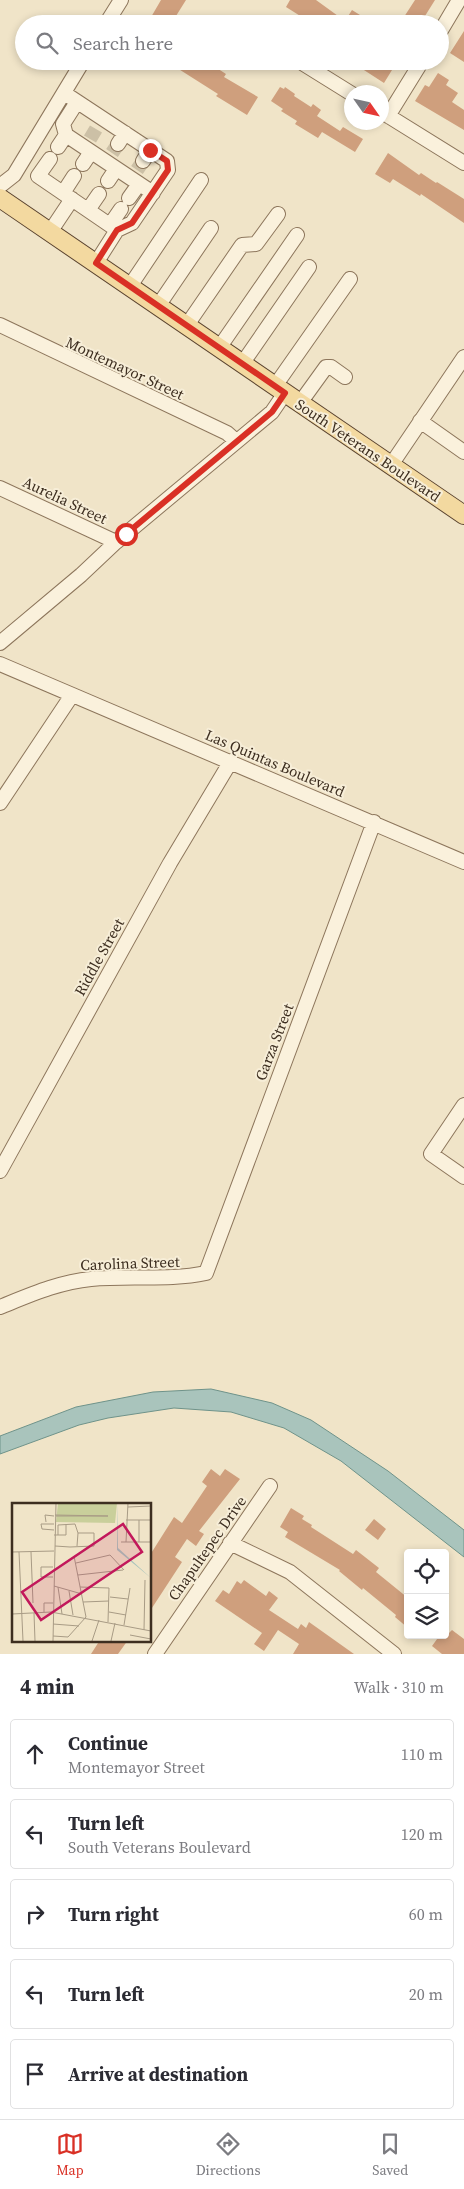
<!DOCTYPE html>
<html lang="en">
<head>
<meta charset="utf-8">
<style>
  :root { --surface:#fff; --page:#f2f2f3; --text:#2b2b33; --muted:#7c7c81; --line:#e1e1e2; --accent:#d93025 }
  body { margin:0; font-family:"Source Serif 4",serif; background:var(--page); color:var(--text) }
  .controls { position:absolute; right:15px; bottom:15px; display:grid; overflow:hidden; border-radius:5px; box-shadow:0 2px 8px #0003 }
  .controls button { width:45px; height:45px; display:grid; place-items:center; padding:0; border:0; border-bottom:1px solid var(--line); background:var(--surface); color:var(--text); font:25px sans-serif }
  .compass { position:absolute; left:344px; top:85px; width:45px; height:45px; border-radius:50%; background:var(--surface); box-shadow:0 2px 8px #0003; rotate:124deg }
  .stop { position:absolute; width:15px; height:15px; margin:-11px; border:4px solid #d93025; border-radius:50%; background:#fff }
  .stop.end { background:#d93025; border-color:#fff; box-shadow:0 1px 5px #0008 }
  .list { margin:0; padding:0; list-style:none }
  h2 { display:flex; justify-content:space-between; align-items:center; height:65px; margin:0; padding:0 20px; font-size:21px }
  h2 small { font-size:16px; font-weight:400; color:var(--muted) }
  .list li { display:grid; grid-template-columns:32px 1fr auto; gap:15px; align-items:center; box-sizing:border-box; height:70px; margin:0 10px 10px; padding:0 10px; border:1px solid var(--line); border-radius:5px }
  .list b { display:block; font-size:19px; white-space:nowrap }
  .list p { margin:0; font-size:16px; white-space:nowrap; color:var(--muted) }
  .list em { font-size:16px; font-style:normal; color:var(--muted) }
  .icon { flex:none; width:28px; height:28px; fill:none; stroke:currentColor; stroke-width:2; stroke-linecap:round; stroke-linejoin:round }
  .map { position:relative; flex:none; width:464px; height:1654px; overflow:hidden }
  .search { position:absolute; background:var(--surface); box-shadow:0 2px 8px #0003; left:15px; right:15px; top:15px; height:55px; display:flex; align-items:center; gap:12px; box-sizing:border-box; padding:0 18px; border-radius:28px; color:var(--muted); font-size:19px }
  .sheet { height:465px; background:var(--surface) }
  nav { display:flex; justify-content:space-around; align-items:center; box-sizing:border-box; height:70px; border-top:1px solid var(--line); background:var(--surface); font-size:14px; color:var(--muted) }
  nav a { display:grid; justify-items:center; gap:2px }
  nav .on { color:var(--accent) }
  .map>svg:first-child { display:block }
  .water { fill:#a9c4bc; stroke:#6f938a }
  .building { fill:#cf9f7d }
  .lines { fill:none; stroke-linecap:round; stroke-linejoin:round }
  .minor-tunnel { stroke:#ccc0a6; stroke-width:14; stroke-dasharray:14 7; stroke-linecap:butt }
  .minor-casing { stroke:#8d765c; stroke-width:16 }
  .major-casing { stroke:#5b4430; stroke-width:20 }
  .minor { stroke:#faf1dc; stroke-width:14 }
  .major { stroke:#f3d9a0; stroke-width:18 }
  .route { stroke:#d93025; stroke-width:6 }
  .labels { text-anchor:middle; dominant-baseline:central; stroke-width:4; stroke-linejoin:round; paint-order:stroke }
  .street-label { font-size:15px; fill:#3d2e20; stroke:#f7eed8 }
  .inset-road { fill:none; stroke:#a89b85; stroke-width:1 }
  .view { fill:#c2185b; fill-opacity:0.15; stroke:#c2185b; stroke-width:2.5 }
  .inset-edge { fill:none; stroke:#3d2e20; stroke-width:2.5 }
</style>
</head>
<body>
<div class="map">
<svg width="464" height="1654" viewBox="0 0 464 1654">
  <rect width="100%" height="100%" fill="#f0e4c8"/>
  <path class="water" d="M211,1389l61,14 39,17 77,51 76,59v27l-123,-96 -57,-33 -53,-16 -57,-4 -66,10 -29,7 -79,29v-18l76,-29 77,-15z"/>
  <path class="building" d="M161,0h25l-15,24h-24z
    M290,0h26l29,21 7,-11 8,5 -5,9h-42l-27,-17z
    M415,0h20l-15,24h-11l-7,-4z
    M464,31v31l-14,-9z
    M166,61h40l20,13 -2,3 34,20 -11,18 -31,-19 2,-2z
    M350,61h28l14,9 -8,13z
    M438,73l11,7 -3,5 12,8 -6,9 12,8v20l-49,-29 10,-16 4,2z
    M280,87l4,2 1,-2 10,7 -1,2 17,11 2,-3 8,6 -4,6 23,15 3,-4 20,12 -8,13 -33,-20 -4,6 -23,-14 2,-3 -16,-10 2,-2 -12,-8z
    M388,153l31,22 2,-2 15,10 1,-1 27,17v24l-43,-29 -1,2 -27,-17 -3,4 -15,-9z
    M211,1469l9,7 5,-7 15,10 -41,52 5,3 -8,12 -9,-7 -12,18 7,5 -32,49v-56l24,-38 8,6 25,-37 -5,-4z
    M291,1508l13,8 -2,3 10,6 -1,2 42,27 3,-4 23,18 -3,4 32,26v30l-13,-11 1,-2 -33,-27 -1,2 -23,-19 1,-1 -55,-33 3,-5 -8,-5z
    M374,1519l12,10 -8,11 -13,-10z
    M244,1580l22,16 3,-5 9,7 -9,12 29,19 3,-5 5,4 3,-6 45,32h-61l6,-10 -21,-14 -14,21 -10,-7 8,-11 -47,-32 8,-11 6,4 8,-13 4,3z
    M445,1630l4,3 3,-3 12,9v15h-22l-10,-8 8,-11h5z
    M100,1640h28l-10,14h-27z"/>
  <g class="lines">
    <path class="minor-tunnel" d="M90,139l6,-10
      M112,153l6,-9
      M137,170l6,-9"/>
    <g class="minor-casing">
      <path id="minor" d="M106,24l15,-24
        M440,32l19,-32
        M299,61l53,33
        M64,93l103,68 1,9 -36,53 -15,7 -21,33
        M77,102l-14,22 3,11 87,58
        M382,112l82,51
        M388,116l34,-55
        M118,144l7,-11
        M58,147l8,-12
        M50,159l-12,17 79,54
        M143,161l7,-11
        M83,164l8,-12
        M108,181l8,-12
        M0,186l14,-11 69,-114
        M63,193l11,-17
        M129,198l10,-14
        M88,210l11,-16
        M110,225l11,-16
        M50,232l22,-33
        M130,286l71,-106
        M158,306l53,-78
        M0,325l227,108 9,8
        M187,325l55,-80 14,-1 22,-30
        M219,348l78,-113
        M242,364l67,-97
        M275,386l75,-107
        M300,403l26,-36h5l14,10
        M420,421l44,31
        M391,465l73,-108
        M0,488l116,54
        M0,643l81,-68 35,-33 156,-130 13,-19
        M0,664l464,198
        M0,803l72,-108
        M464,1105l-33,49 33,23
        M0,1171l170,-308 61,-102
        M0,1307c30,-12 59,-25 91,-28 39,-4 77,2 115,-6l168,-451
        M230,1543l60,29 104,82
        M155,1654l115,-168"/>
    </g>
    <g class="major-casing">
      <path id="major" d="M0,198l464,317"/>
    </g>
    <use href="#minor" class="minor"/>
    <use href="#major" class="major"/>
  </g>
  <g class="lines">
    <path class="route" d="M126,534l146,-122 13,-19 -189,-130 21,-33 15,-7 36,-53 -1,-9 -17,-11"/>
  </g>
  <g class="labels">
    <g class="street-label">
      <text transform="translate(125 368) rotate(25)">Montemayor Street</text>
      <text transform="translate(368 450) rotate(34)">South Veterans Boulevard</text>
      <text transform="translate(65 500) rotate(25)">Aurelia Street</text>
      <text transform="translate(275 763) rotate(23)">Las Quintas Boulevard</text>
      <text transform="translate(99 957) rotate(-61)">Riddle Street</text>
      <text transform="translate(274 1042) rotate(-69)">Garza Street</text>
      <text transform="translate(130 1263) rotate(-2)">Carolina Street</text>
      <text transform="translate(207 1548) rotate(-55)">Chapultepec Drive</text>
    </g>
  </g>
  <g transform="translate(12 1503)">
    <rect width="139" height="139" fill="#f0e4c8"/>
    <path d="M46,0h59l-2,20 -59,-1z" fill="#c9cf9b"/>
    <path d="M105,0l1,45 33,30 -34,-28z" fill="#a9c4bc"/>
    <path class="inset-road" d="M116,4l23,-1M43,12l53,1h-52M114,17h25M34,19l-1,-7 9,1M42,27l-12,-1 -1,-5h13M42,32h4v-10l17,-1 3,9M46,32h8v-11M109,39h30M114,39l2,-39M127,39v-22M43,43l15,1 24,-1v-13h-16l-1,13M0,49l42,-1M7,49l4,89M19,49l2,51M62,53l12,61M64,60l34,-8 14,15M66,72l45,-5M41,74h-12v-10h12M42,83l28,8M46,84l4,27M68,84l29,1 -1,34M57,88l4,24M98,94l18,2M71,99l26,-1M32,109v-9h9M97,109l17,3M22,110l1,28M0,111l39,-2 100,19M41,121l26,2M112,122l6,-37M132,127l1,-50M118,132l21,4M41,133l15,1 18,-20M41,138l3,-138M80,138l7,-21M99,138l4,-18"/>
    <path class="view" d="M111,21l19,28 -101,68 -19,-28z"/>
    <rect width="139" height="139" class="inset-edge"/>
  </g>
</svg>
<div class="controls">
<button><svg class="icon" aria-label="locate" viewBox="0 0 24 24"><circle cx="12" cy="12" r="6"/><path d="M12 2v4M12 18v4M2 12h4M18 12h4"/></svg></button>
<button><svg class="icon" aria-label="layers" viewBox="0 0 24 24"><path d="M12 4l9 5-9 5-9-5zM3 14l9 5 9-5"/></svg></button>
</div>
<svg class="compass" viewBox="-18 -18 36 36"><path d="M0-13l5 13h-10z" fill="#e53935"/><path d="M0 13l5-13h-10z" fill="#7c7c81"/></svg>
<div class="stop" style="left:126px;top:534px"></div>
<div class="stop end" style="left:150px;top:150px"></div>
<div class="search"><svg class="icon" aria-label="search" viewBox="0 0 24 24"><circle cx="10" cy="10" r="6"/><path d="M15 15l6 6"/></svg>Search here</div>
</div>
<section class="sheet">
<h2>4 min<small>Walk · 310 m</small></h2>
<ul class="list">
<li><svg class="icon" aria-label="ahead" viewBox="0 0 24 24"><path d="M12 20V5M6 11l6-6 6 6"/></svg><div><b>Continue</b><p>Montemayor Street</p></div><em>110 m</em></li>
<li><svg class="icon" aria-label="left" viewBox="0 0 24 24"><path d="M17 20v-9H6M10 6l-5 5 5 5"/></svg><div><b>Turn left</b><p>South Veterans Boulevard</p></div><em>120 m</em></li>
<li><svg class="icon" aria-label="right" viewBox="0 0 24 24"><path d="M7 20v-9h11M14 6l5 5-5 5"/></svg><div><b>Turn right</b></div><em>60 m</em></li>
<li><svg class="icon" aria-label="left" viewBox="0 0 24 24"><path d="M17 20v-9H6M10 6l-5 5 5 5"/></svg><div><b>Turn left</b></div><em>20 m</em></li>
<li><svg class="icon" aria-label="arrive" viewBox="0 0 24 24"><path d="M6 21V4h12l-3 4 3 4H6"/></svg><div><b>Arrive at destination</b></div></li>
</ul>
</section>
<nav>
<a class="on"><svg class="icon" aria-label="map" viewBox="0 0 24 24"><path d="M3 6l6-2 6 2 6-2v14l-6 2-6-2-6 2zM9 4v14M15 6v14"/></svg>Map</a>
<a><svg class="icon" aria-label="directions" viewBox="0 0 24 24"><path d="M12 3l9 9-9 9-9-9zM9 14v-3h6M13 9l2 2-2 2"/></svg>Directions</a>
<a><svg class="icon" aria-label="saved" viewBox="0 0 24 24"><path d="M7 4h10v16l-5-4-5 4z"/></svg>Saved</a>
</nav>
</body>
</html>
